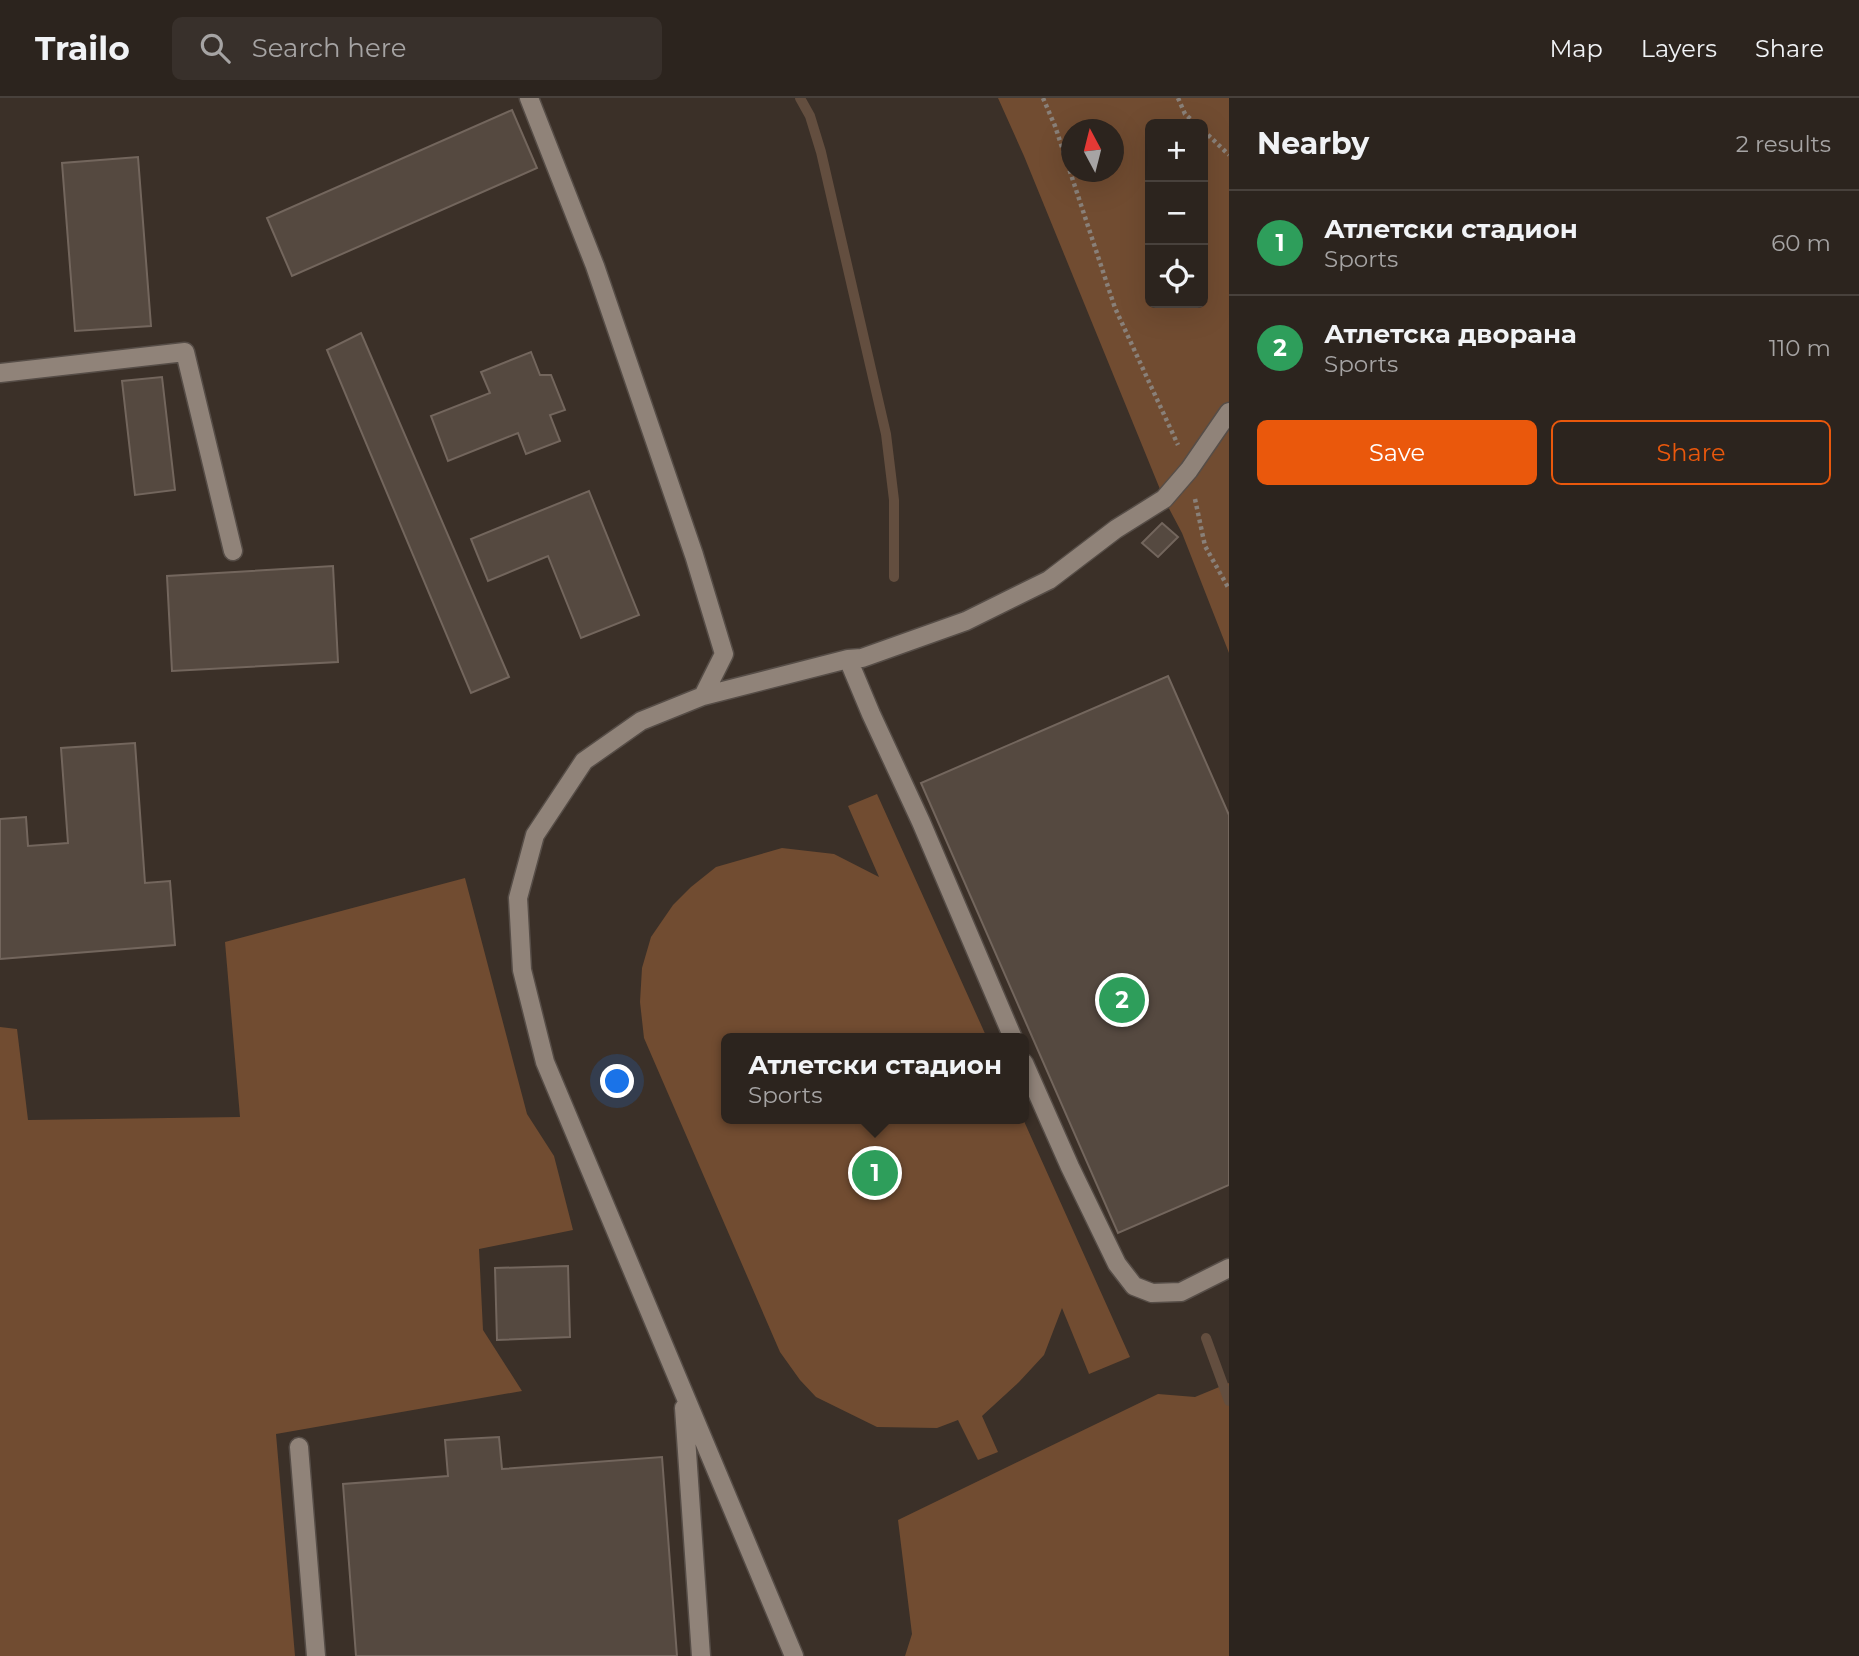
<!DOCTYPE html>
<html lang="en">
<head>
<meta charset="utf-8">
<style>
  :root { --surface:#2c241e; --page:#38302b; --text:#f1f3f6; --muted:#a6a4a4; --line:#48413c; --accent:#ea580c }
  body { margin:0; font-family:Montserrat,sans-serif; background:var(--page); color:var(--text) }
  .controls { position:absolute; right:21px; top:21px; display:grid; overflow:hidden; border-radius:10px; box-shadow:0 7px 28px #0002 }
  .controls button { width:63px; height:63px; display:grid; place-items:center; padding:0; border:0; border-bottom:2px solid var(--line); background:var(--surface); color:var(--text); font:35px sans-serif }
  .compass { position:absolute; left:1061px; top:21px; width:63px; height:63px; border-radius:50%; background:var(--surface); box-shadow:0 7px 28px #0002; rotate:353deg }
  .you { position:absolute; left:618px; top:984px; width:24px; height:24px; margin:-18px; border:5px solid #fff; border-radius:50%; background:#1a73e8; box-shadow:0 0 0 10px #1a73e833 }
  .badge { display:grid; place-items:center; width:46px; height:46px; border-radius:50%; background:var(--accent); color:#fff; font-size:23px; font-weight:700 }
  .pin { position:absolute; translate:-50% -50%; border:4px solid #fff; box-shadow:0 2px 7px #0006 }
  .popup { position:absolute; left:721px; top:935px; width:308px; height:91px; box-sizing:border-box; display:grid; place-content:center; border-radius:10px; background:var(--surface); filter:drop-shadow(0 2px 5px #0005); font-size:23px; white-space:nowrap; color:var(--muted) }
  .popup b { font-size:26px; color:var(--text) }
  .popup::after { content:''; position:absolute; left:50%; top:100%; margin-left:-14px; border:14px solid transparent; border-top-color:var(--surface) }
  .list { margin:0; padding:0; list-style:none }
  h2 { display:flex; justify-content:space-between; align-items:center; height:91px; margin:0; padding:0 28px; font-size:30px }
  h2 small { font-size:23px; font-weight:400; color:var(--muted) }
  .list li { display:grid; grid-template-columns:46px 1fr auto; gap:21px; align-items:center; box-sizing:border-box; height:105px; padding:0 28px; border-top:2px solid var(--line) }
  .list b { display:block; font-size:26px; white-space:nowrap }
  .list p { margin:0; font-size:23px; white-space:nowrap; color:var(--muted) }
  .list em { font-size:23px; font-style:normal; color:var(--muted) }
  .actions { display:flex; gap:14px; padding:21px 28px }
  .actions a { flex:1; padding:16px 0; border:2px solid var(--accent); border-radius:10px; text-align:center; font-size:24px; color:var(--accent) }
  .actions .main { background:var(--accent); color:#fff }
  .icon { flex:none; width:38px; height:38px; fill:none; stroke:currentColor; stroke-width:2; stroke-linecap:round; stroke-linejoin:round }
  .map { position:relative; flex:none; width:1229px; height:1558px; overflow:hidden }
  header { display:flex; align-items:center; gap:42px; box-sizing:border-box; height:98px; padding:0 35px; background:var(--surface); border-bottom:2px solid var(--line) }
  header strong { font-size:33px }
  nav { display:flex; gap:38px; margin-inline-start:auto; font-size:24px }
  .search { width:490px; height:63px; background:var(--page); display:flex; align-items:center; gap:18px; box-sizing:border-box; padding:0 24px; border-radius:10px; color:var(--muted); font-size:26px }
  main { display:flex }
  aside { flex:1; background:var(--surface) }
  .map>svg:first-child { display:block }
  .green { fill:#714c31; fill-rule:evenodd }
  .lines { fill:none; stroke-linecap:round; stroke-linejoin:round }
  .stream { stroke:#634e3f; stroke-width:10 }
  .building { fill:#554940; stroke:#73665d; stroke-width:2 }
  .minor-casing { stroke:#564d47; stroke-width:21 }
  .path { stroke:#898079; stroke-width:4.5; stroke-dasharray:3.5 3.5; stroke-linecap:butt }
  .minor { stroke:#908379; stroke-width:18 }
</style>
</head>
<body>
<header>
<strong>Trailo</strong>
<div class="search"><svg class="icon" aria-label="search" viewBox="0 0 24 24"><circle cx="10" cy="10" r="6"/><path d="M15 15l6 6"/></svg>Search here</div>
<nav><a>Map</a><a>Layers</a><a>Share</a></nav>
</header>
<main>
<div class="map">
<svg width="1229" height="1558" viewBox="0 0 1229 1558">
  <rect width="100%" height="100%" fill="#3b3028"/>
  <path class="green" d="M998,0h231v555l-47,-120 -18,-34 -140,-343zM1150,26h53v179h-53zM1072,32h42v42h-42z
    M877,696l110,244h-261v81h297l107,238 -41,17 -27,-66 -18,47 -25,27 -37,34 16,36 -20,8 -20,-40 -21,8 -60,-1 -61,-30 -16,-17 -20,-28 -136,-314 -4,-36 2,-34 9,-31 22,-32 18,-18 25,-20 66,-19 52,6 45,23 -31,-71z
    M465,780l62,236 27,42 19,74 -94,19 4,81 39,61 -246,43 19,222h-295v-629l17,2 11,91 212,-3 -15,-175z
    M1229,1285v273h-324l7,-22 -14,-114 260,-126 37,3z"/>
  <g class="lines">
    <path class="stream" d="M800,0l10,18 11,36 65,282 8,66v77
      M1206,1240l23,63"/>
  </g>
  <path class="building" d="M512,12l25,58 -245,108 -25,-58z
    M138,59l13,169 -76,5 -13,-168z
    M361,235l148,344 -38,16 -144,-343z
    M531,254l9,23h11l14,35 -15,5 10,26 -34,13 -8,-21 -70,28 -17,-45 59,-23 -9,-21z
    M162,279l13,113 -40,5 -13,-114z
    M589,393l50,124 -58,23 -33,-82 -60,25 -17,-42z
    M1162,425l16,14 -20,20 -16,-14z
    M333,468l5,96 -166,9 -5,-95z
    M1168,578l61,139v370l-111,48 -197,-450z
    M135,645l10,140 25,-2 5,64 -175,14v-140l26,-2 2,29 40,-3 -7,-95z
    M568,1168l2,71 -73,3 -2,-72z
    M499,1339l3,32 160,-12 15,199h-321l-13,-172 105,-8 -3,-36z"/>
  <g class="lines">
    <g class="minor-casing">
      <path id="minor" d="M529,0l66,168 99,289 30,99 -21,42
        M0,275l185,-21 48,199
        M848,561l23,55 50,108 92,216
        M1024,965l46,104 47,97 17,22 18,7 29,-1 48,-24
        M684,1310l17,248
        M299,1349l17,209
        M794,1558l-249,-594 -23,-92 -4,-72 17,-63 49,-74 57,-40 62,-25 145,-37 14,-1 104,-37 83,-41 67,-51 48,-30 25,-29 40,-58"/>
    </g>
    <path class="path" d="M1043,0l12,28 60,182 63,137
      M1178,0l7,16 11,10
      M1203,32l26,25
      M1195,401l10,47 24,43"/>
    <use href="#minor" class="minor"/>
  </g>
</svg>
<div class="controls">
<button>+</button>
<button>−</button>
<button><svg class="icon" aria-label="locate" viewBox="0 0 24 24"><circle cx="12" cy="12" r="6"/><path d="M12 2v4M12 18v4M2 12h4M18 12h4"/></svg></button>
</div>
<svg class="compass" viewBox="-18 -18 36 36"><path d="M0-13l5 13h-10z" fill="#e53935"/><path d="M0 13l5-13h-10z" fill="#a6a4a4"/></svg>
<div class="you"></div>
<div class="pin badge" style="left:875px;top:1075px;background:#2e9e5b">1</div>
<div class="popup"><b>Атлетски стадион</b>Sports</div>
<div class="pin badge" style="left:1122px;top:902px;background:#2e9e5b">2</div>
</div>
<aside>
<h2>Nearby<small>2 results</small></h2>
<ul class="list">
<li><span class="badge" style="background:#2e9e5b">1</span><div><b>Атлетски стадион</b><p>Sports</p></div><em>60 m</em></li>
<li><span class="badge" style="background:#2e9e5b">2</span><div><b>Атлетска дворана</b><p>Sports</p></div><em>110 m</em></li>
</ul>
<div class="actions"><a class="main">Save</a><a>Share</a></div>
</aside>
</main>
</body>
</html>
